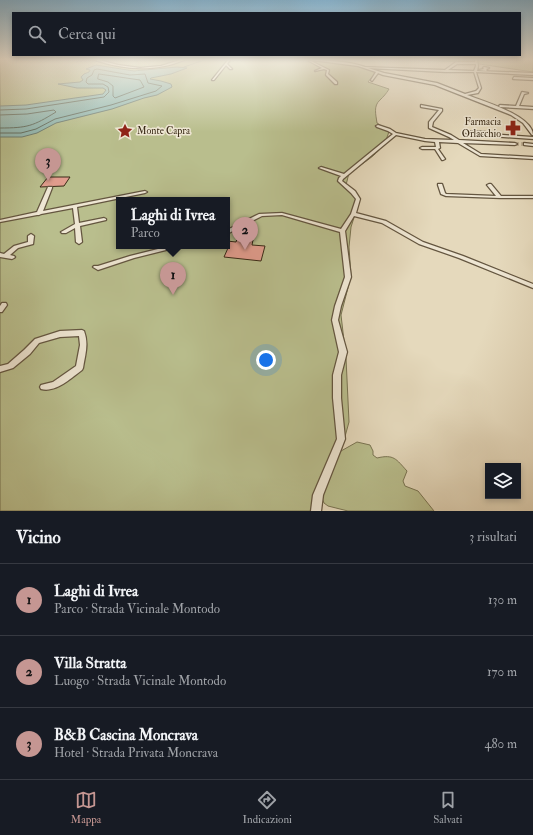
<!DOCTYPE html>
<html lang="it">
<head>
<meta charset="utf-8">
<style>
  :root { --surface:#171b24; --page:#20242c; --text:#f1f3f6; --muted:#9ea1a6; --line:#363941; --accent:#c59692 }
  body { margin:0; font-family:"IM FELL Double Pica",serif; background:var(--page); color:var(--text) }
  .controls { position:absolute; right:12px; bottom:12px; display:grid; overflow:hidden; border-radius:0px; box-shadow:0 2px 6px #0003 }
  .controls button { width:36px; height:36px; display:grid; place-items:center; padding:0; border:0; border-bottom:1px solid var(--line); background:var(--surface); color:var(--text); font:20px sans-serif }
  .you { position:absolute; left:266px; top:360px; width:14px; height:14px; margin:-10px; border:3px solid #fff; border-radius:50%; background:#1a73e8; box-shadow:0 0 0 6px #1a73e833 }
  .badge { display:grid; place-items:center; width:26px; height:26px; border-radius:50%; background:var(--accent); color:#111; font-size:13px; font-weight:700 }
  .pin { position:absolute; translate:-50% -33px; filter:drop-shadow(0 1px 2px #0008) }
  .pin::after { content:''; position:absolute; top:21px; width:14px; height:12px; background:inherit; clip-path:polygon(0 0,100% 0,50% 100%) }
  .popup { position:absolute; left:116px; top:197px; width:114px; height:52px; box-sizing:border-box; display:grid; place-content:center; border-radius:0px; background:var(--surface); filter:drop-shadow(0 1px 3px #0005); font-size:13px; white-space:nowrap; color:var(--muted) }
  .popup b { font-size:15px; color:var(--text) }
  .popup::after { content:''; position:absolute; left:50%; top:100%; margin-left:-8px; border:8px solid transparent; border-top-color:var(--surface) }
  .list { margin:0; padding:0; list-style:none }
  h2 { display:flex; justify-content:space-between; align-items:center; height:52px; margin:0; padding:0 16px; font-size:17px }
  h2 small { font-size:13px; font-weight:400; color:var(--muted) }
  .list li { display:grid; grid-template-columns:26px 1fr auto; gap:12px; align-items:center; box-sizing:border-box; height:72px; padding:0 16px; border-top:1px solid var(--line) }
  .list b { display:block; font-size:15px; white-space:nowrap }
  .list p { margin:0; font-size:13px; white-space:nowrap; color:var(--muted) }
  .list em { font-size:13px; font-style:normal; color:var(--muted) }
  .icon { flex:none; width:22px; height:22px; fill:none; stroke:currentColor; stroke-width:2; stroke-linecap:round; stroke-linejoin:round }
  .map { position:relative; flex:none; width:533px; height:511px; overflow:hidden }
  .search { position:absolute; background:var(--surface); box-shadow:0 2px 6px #0003; left:12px; right:12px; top:12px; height:44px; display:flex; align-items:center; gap:10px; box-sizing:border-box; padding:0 14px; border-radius:0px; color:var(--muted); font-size:15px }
  .sheet { height:268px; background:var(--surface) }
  nav { display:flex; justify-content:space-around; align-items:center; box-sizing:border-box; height:56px; border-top:1px solid var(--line); background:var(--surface); font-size:11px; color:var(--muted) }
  nav a { display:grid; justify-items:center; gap:2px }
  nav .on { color:var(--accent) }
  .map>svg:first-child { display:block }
  .green { fill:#b9be8d; stroke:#797452; fill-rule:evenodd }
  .water { fill:#96bab3; stroke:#718074 }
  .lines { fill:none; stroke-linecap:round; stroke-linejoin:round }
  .shore { stroke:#687264; stroke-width:1 }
  .stream { stroke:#718074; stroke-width:1 }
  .building { fill:#e29d8e; stroke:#392a16 }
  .minor-tunnel { stroke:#c3b69b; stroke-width:4; stroke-dasharray:4 2; stroke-linecap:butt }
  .minor-casing { stroke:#645640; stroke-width:2.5 }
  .minor { fill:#eee6d3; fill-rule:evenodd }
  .labels { text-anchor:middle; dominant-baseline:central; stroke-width:3; stroke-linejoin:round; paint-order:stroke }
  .far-poi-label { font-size:10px; fill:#392a16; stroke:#eee6d3; text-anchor:end }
</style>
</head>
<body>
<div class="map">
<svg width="533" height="511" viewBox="0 0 533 511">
  <rect width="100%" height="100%" fill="#e5d9bc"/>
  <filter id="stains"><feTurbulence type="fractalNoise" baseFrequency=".005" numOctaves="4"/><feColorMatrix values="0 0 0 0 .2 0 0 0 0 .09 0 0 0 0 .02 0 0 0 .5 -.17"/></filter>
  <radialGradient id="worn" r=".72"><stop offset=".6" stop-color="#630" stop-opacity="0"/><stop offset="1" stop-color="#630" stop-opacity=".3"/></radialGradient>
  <path class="green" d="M0,60h318l43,5 20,8 -9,4 -4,5 21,7c-3,5 -5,7 -9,11 -7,6 -4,15 -3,23l12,8c-5,22 -24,30 -40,42l-3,12 12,13 -1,10 -6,19 -2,20 2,29 -10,39 5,43 3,64 -8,29 16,-9 13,3 3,6v4l4,3c17,-4 19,1 30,13l-4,10 2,5 13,5 16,20h-86l-20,-5 -4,-3 -2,-5 -12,13h-310zM119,200h108v46h-108z
    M421,60h112v12l-67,-10z"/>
  <path class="water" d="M96,65l38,6 43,-4 10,1 -16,6 -20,4 -1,1 11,2 10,3 1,3 -15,8 -13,3 -32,11 -56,14 -19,10 -15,4h-22v-31l26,-1 77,-11 3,-4 -3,-2h-26l-19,-4 22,-2 3,-2 -2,-3 3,-3 5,-2 1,-2 -4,-1z"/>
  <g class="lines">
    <path class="shore" d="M99,74l41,6 4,7 -29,11 -2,-2v-10l-5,-4 -10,-3z
      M0,110l26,-1 78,-12 5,-5 -1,-5 -5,-3h-15l-2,-2 1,-4 5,-3 2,-5 3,-1 33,6 15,-1 3,9 14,3 -6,5 -45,14 -56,14 -19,10 -15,4h-21
      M0,115l27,-1 27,-4 2,2c-23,14 -28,16 -56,16"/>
    <path class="stream" d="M184,67l20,-7"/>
  </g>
  <path class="building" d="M48,177h22l-6,9 -24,1z
    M237,239l16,1 -1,5 13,1 -4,15 -37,-4 4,-9 -1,-7 9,1z"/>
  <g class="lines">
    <path class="minor-tunnel" d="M515,144h10"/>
    <g class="minor-casing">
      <path id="minor" d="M95,60h4l19,5 22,3 21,-2 19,-6h4c-29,12 -59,10 -89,0z
        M228,60h2l-3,4 5,5h-2l-4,-4 -12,15h-2z
        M312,60c16,0 39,2 53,7l80,3 11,-8h19v-2h2l1,6 -1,5 56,2v2l-57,-3 5,16 -3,5 -11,2c16,6 66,21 66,40h-1l-9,-12 -12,-8 -76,-30 -52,-10 -5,-2 -6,8 -1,-1 5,-8 -18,-6zM457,64h19v2l-2,5 -26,-1zM368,68l77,4h29l5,16 -3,3 -11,3 -28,-11 -53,-10z
        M309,61h2l18,9 -1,4 9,8v2h-2l-9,-9 1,-5 -3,-1 -9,2 7,-3z
        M484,67l5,1 -3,1 1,1 -1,1 -7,-1 5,-1 -1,-1z
        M514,77l19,1v2l-20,-1z
        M522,92l6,1 -4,1 -5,12 14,1v2l-33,-2 -1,-1 1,-1 16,1z
        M421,105l21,4v2l-9,11 -1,5 19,8 8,5 56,3 2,1 -2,1 -52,-2 18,11 52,3v2l-53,-3 -22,-13 -19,-1 1,6 -2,1 7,10 -2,1h-1l-7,-11h-13l-2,-1 2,-1h14l-1,-5 -10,-1 -29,-6 -53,44 -1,2 13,10 5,8 -4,14 30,8 37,21 40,14 70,28v4l-74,-30 -40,-14 -37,-21 -28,-7 -9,15 6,46 -10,29 -3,14 9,32 -6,23v23l4,41 -22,56 -2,16h-10l2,-16 24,-56 -4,-41v-23l6,-23 -7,-32 3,-14 10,-29 -5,-45 -58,-17 -20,1 -35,18v-4l32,-16 23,-1 59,16 10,-15 5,-15 -5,-6 -13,-12 1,-3 2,-2 -22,-8 2,-1 23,7 49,-40 -5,-3 -11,-4 -1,-1 2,-1 12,4 6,4 29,6 29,1 -5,-3 -20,-9v-6l10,-12 -18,-3z
        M465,131l21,1 4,2 43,3v2l-44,-3 -4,-2 -19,-1 -2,-1z
        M524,143l9,1v2l-9,-1z
        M438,184h4l3,9 1,1 50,2 -9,-11 2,-1h2l10,12h32v2h-33l-54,-2 -5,-2 -3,-9z
        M48,187h4v1l-9,23 102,-20 2,1 -2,1 -68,14 2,16 25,-5 2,1v1l-26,6 2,16 -3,2 -3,-2 -1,-14 -9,5h-4l-1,-1 14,-8 -2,-16 -32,6 -2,1h-2l-37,7v-2l37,-8z
        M31,234l3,2 -1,8 -15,4 -8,7 4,1 1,1 -1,1 -2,1 -12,-2v-4l4,1 10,-8 14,-4v-6z
        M170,246h9l-1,1 -44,11 -36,12 -5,-3 1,-1h4l32,-10z
        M2,303h4l1,2 -5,7h-2v-6z
        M82,330l2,1c5,13 1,24 -1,37l-1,2c-11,8 -26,23 -41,19l-1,-2 1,-2 12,-3 23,-16 4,-21 -1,-9 -19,1 -21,6 -9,11 -17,14 -13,4v-6l8,-2 16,-14 11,-11 25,-8z"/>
    </g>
    <use href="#minor" class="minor"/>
  </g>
  <linearGradient id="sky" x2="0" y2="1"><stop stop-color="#87b6d3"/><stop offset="0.45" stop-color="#f3eee1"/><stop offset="1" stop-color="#f3eee1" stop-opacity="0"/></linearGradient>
  <rect width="533" height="132" fill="url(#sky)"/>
  <defs>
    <g id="pharmacy-bare" transform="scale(1.2)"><path d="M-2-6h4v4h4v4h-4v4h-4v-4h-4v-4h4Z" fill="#8f2418" stroke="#eee6d3" stroke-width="2.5" paint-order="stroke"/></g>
    <g id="sight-bare" transform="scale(1.2)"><path d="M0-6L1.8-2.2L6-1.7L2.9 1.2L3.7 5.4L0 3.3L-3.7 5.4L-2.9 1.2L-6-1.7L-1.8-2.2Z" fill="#8f2418" stroke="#eee6d3" stroke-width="2.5" paint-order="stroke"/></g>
  </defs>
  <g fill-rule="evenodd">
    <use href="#pharmacy-bare" x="513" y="128"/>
    <use href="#sight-bare" x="125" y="131"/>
  </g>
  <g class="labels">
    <g class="far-poi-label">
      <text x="501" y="122">Farmacia<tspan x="501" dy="12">Orlacchio</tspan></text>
      <text x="137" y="131" text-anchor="start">Monte Capra</text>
    </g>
  </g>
  <rect width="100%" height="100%" filter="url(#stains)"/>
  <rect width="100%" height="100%" fill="url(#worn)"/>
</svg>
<div class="controls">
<button><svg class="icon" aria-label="layers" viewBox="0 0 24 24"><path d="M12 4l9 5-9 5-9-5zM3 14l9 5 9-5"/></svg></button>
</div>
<div class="you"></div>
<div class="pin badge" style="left:173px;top:295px">1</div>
<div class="popup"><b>Laghi di Ivrea</b>Parco</div>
<div class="pin badge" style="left:245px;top:250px">2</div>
<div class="pin badge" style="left:48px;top:181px">3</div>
<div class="search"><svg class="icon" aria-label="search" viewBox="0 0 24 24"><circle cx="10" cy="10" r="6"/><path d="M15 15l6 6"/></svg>Cerca qui</div>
</div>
<section class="sheet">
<h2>Vicino<small>3 risultati</small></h2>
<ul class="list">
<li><span class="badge">1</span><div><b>Laghi di Ivrea</b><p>Parco · Strada Vicinale Montodo</p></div><em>130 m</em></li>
<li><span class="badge">2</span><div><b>Villa Stratta</b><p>Luogo · Strada Vicinale Montodo</p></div><em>170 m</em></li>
<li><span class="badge">3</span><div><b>B&amp;B Cascina Moncrava</b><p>Hotel · Strada Privata Moncrava</p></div><em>480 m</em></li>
</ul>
</section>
<nav>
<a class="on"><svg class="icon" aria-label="map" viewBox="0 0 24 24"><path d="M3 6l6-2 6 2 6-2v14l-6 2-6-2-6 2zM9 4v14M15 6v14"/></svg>Mappa</a>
<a><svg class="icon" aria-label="directions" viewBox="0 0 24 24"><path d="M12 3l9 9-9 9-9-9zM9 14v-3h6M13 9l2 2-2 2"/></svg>Indicazioni</a>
<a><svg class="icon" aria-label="saved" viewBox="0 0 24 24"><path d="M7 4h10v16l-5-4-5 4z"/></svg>Salvati</a>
</nav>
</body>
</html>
